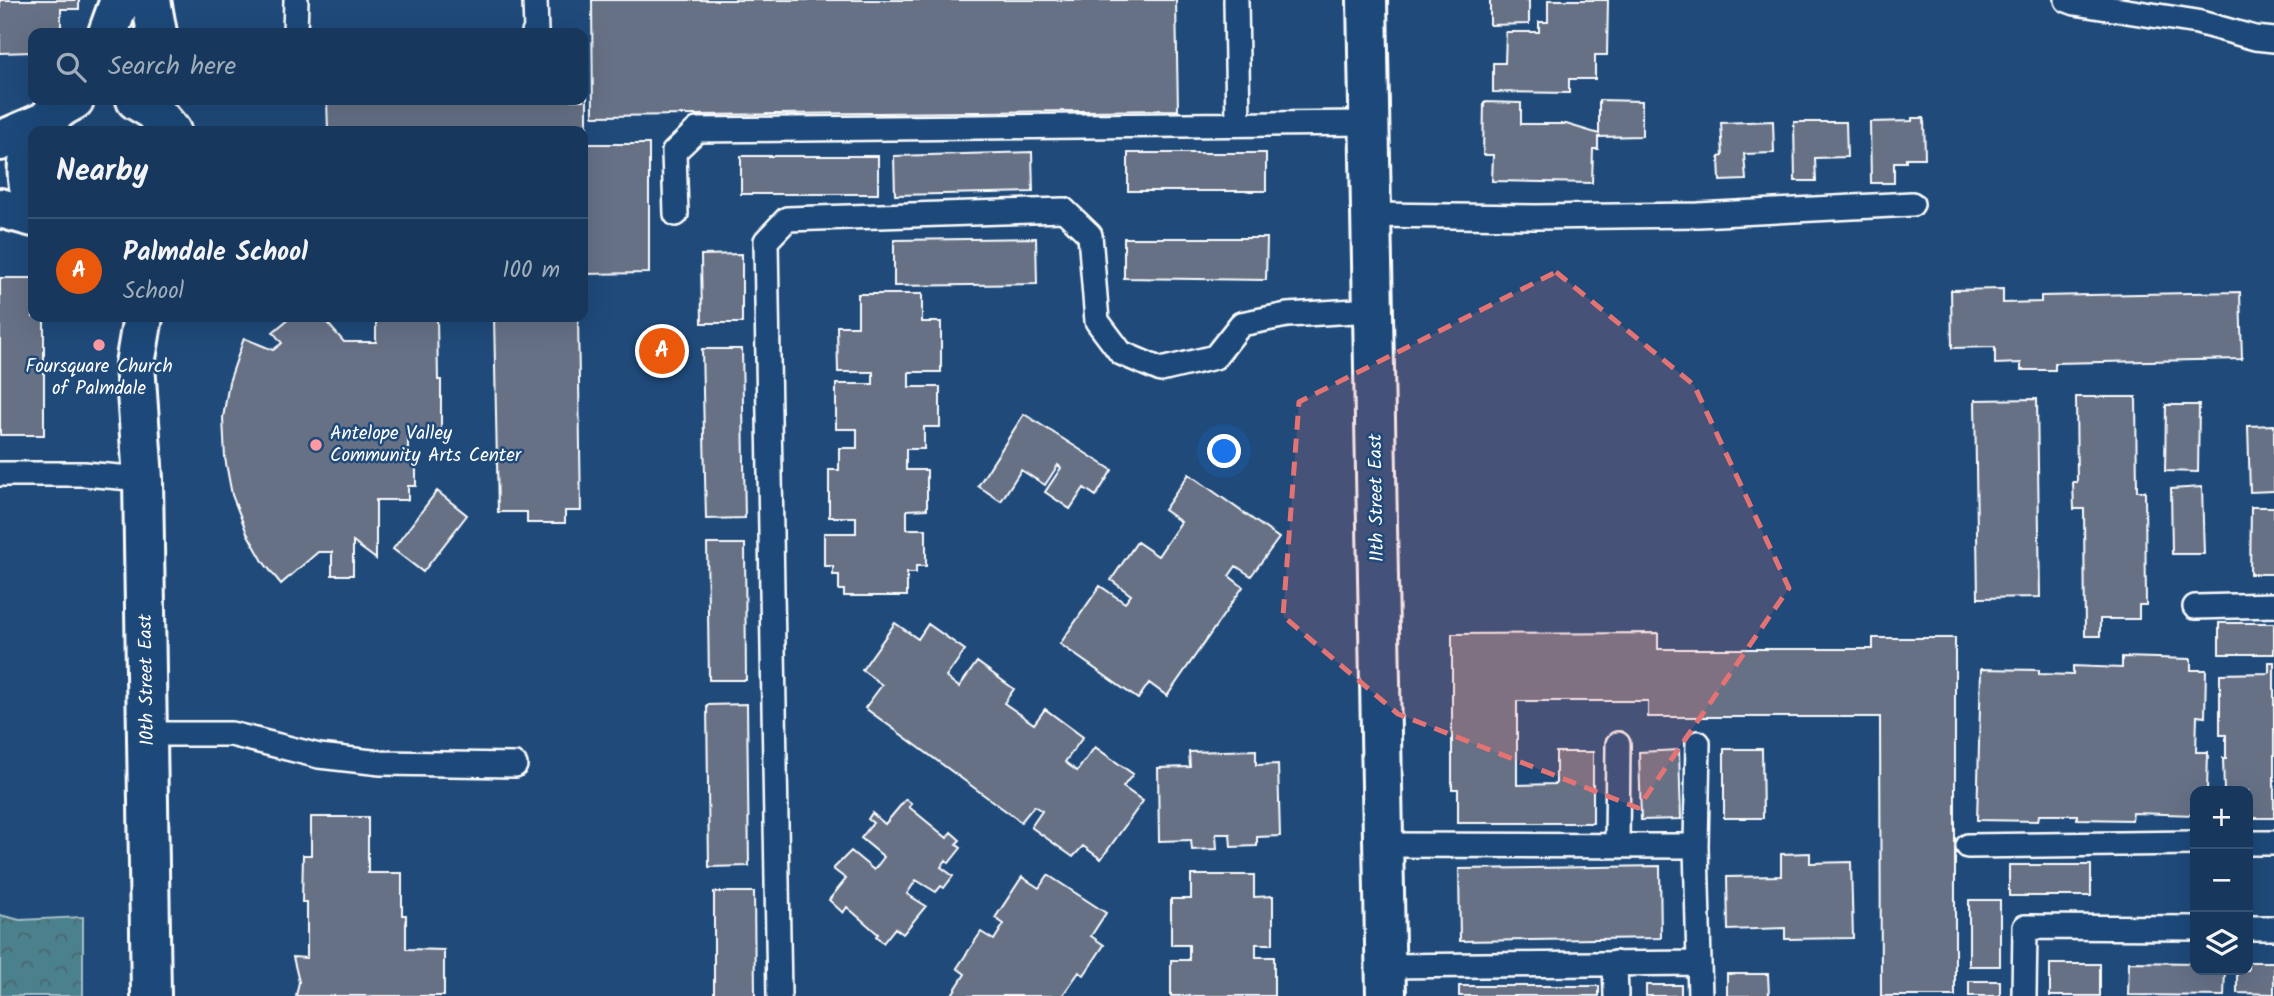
<!DOCTYPE html>
<html lang="en">
<head>
<meta charset="utf-8">
<style>
  :root { --surface:#17385c; --page:#244365; --text:#f1f3f6; --muted:#9eacbb; --line:#365272; --accent:#ea580c }
  body { margin:0; font-family:Kalam,sans-serif; background:var(--page); color:var(--text) }
  .controls { position:absolute; right:21px; bottom:21px; display:grid; overflow:hidden; border-radius:14px; box-shadow:0 7px 28px #0002 }
  .controls button { width:63px; height:63px; display:grid; place-items:center; padding:0; border:0; border-bottom:2px solid var(--line); background:var(--surface); color:var(--text); font:35px sans-serif }
  .you { position:absolute; left:1225px; top:452px; width:24px; height:24px; margin:-18px; border:5px solid #fff; border-radius:50%; background:#1a73e8; box-shadow:0 0 0 10px #1a73e833 }
  .badge { display:grid; place-items:center; width:46px; height:46px; border-radius:50%; background:var(--accent); color:#fff; font-size:23px; font-weight:700 }
  .pin { position:absolute; translate:-50% -50%; border:4px solid #fff; box-shadow:0 2px 7px #0006 }
  .list { margin:0; padding:0; list-style:none }
  h2 { display:flex; justify-content:space-between; align-items:center; height:91px; margin:0; padding:0 28px; font-size:30px }
  h2 small { font-size:23px; font-weight:400; color:var(--muted) }
  .list li { display:grid; grid-template-columns:46px 1fr auto; gap:21px; align-items:center; box-sizing:border-box; height:105px; padding:0 28px; border-top:2px solid var(--line) }
  .list b { display:block; font-size:26px; white-space:nowrap }
  .list p { margin:0; font-size:23px; white-space:nowrap; color:var(--muted) }
  .list em { font-size:23px; font-style:normal; color:var(--muted) }
  .icon { flex:none; width:38px; height:38px; fill:none; stroke:currentColor; stroke-width:2; stroke-linecap:round; stroke-linejoin:round }
  .map { position:relative; flex:none; width:2274px; height:996px; overflow:hidden }
  .search { position:absolute; background:var(--surface); box-shadow:0 7px 28px #0002; left:28px; top:28px; width:560px; height:77px; display:flex; align-items:center; gap:18px; box-sizing:border-box; padding:0 24px; border-radius:14px; color:var(--muted); font-size:26px }
  .panel { position:absolute; background:var(--surface); box-shadow:0 7px 28px #0002; left:28px; top:126px; width:560px; height:196px; border-radius:14px }
  .map>svg:first-child { display:block }
  .forest { fill:url(#forest-crowns); stroke:#a5c0c6; stroke-width:2 }
  .building { fill:#667186; stroke:#fff; stroke-width:2 }
  .lines { fill:none; stroke-linecap:round; stroke-linejoin:round }
  .service-casing { stroke:#fff; stroke-width:28 }
  .minor-casing { stroke:#fff; stroke-width:44 }
  .secondary-casing { stroke:#fff; stroke-width:44 }
  .service { stroke:#1f4a7a; stroke-width:23 }
  .minor { stroke:#1f4a7a; stroke-width:38 }
  .secondary { stroke:#1f4a7a; stroke-width:38 }
  .marked { fill:#e47373; fill-opacity:0.2; stroke:#e47373; stroke-width:5; stroke-dasharray:14 9; stroke-linejoin:round }
  .poi-dot { fill:#ff9aa2; stroke:#1f4a7a; stroke-width:2.5 }
  .labels { text-anchor:middle; dominant-baseline:central; stroke-width:5; stroke-linejoin:round; paint-order:stroke }
  .poi-label { font-size:19px; fill:#fff; stroke:#1f4a7a }
  .street-label { font-size:19px; fill:#fff; stroke:#1f4a7a }
</style>
</head>
<body>
<div class="map">
<svg width="2274" height="996" viewBox="0 0 2274 996">
  <defs>
    <pattern id="forest-crowns" width="20" height="18" patternUnits="userSpaceOnUse" patternTransform="scale(1.75)"><rect width="20" height="18" fill="#4b808d"/><path d="M2 6a3 3 0 1 1 6 0M12 15a3 3 0 1 1 6 0" fill="none" stroke="#4c666c"/></pattern>
  </defs>
  <rect width="100%" height="100%" fill="#1f4a7a"/>
  <filter id="ink" filterUnits="userSpaceOnUse"><feTurbulence type="fractalNoise" baseFrequency=".0143" numOctaves="2"/><feDisplacementMap in="SourceGraphic" scale="14" xChannelSelector="R" yChannelSelector="G"/><feConvolveMatrix kernelMatrix="1 2 1 2 8 2 1 2 1" color-interpolation-filters="sRGB"/></filter>
  <g filter="url(#ink)">
    <path class="forest" d="M0,915l20,5 63,-3v79h-83z"/>
    <path class="building" d="M0,0h79v9h-18v24h-28v19l-33,1z
      M592,0h584l2,110 -585,6z
      M1490,0h39v24l-39,1z
      M1548,0h60l-1,55h-12v24h-26v14l-76,-1v-29h12l1,-31h33v-10h9z
      M583,91h4v53h62v129l-66,1v-143h-255l-1,-31h256z
      M1599,100l43,1v35l-44,1v12h-5l-1,34 -100,-2 1,-26h-10l1,-53 37,1v21h45l33,10z
      M1912,118h12l1,40h-19v4h-12v21h-23l-1,-61 42,-1z
      M1773,121l1,32 -30,1 2,26 -26,1 -1,-24 4,-1 -2,-33z
      M1794,122h52l1,35 -32,1 1,23h-21z
      M1032,152l1,40 -138,3 -1,-39z
      M1128,153h138v38h-138z
      M741,156h137v38h-137z
      M1036,238l1,46 -143,2v-46z
      M1124,238h143l-1,42 -142,-2z
      M742,254v69h-40l-1,-68z
      M0,278h33v39h11v118h-44z
      M2003,289v14l38,-1v-6l199,-4 2,67 -187,4v7h-34v-7l-26,1v-17l-43,1 -1,-58z
      M858,294h64v28h19v50h-32v15h31v40h-16v22h-18v21h21v39l-20,1v19h19v37h-10v7h-9v23h-63v-6h-5v-15h-6v-9h-9v-33h32v-16h-27v-47h10v-22h18v-19h-21v-45h37v-12h-35l-1,-46h21z
      M291,317h31l22,25h32v-25h61l1,63h3v53h-33v24h8v29h-8v14h-32v59l-23,-17v33h-21v-23h-14l-37,32 -17,-21 -17,-30 -15,-38 -7,-37 -2,-40 6,-36 15,-44 29,12 9,-7 -9,-11z
      M494,317h84l3,194h-16v12h-38v-11h-29z
      M702,349h40l3,169 -39,1z
      M2076,397h60l1,94h8l1,114h-7v14h-39v17h-15l-1,-127h-10l-1,-27h4z
      M2037,399l3,198 -62,1 -3,-198z
      M2166,405h33l-1,67 -33,-1z
      M1024,414l88,56 -16,26 -12,-8 -14,21 -25,-17 16,-24 -3,-3 -13,20 -24,-15 -20,31 -23,-15z
      M2274,425v66l-24,1 -2,-66z
      M1189,474l90,64 -28,38 -15,-10 -7,10 14,11 -76,109 -18,-13 -11,16 -78,-55 40,-58 25,17 6,-8 -20,-15 26,-38 21,14 23,-34 -17,-12z
      M2202,487l2,67h-32l-1,-65z
      M437,491l30,24 -44,57 -30,-23z
      M2251,507h23v67h-24z
      M707,544h38l1,136h-37z
      M895,623l23,16 10,-15 37,26 -19,27 13,10 18,-25 37,27 -10,14 30,21 11,-15 38,28 -18,25 12,9 18,-24 38,27 -10,13 20,14 -42,58 -18,-13 -10,11 -42,-30 11,-16 -8,-5 -13,16 -156,-114 17,-23 -20,-15z
      M2219,623h55v31h-55z
      M1658,633v16h215v-11h82v358h-74l-1,-279h-232v-16h-131v84l39,-1v-32h37v71h-135v-34h-6v-155z
      M2122,657l69,2v11h15l-1,47 -8,-1 -1,36h12l-1,39h-12v24l-62,-2 -1,7 -55,-1v-4h-38l-1,6 -61,-1 4,-151 58,1v4l34,1v-9l49,2z
      M2269,662h5v156h-26v-27h-24l-1,-33h3v-23h-6v-61l49,-1z
      M747,704l2,162 -40,1 -2,-162z
      M1724,749h38l1,69h-39z
      M1256,750v15l22,-1 2,72 -23,1v9l-26,1 -1,-13h-14l1,15 -25,1 -1,-10 -32,1 -1,-73 32,-1 -1,-15z
      M1679,750l2,69 -40,1 -2,-68z
      M906,799l6,5 -3,3 38,31 4,-6 9,8 -4,4 5,4 -12,15 -3,-3 -5,7 12,9 -9,12 -3,-2 -5,6 -20,-12 -9,14 19,12 -23,28 -8,-6 -12,15 -7,-7 2,-2 -31,-27 -4,6 -14,-13 17,-21 -13,-10 18,-18 23,19 10,-13 -23,-19 12,-15 -5,-4 4,-6 13,11z
      M311,817h57v56h34v42h4v34l38,1v46h-148l3,-14 -6,-25 14,1v-56h-5l1,-47h8z
      M1810,853v10l41,-1 2,76 -68,1v-11l-57,2 -1,-53 54,-1v-22z
      M2009,865h82v31h-82z
      M1660,866l1,72 -201,3 -1,-72z
      M1048,875l58,38 -15,23 13,9 -20,30 -5,-3 -17,24h-111l14,-22 -8,-6 24,-36 13,8 10,-16 -9,-6 27,-41 17,11z
      M1191,875h63v22l19,-1v48h-17v13h18v39h-103v-36h18v-15h-18v-46h20z
      M714,892h40l1,104h-41z
      M1969,900h31v66h-31z
      M2129,962l66,1v7h30l-1,26 -96,-1z
      M2248,962h26v32l-37,-1v-23h11z
      M2050,964h50v32h-50z
      M1727,974h41l1,22h-42z
      M1969,981h31v15h-31z
      M1646,985h35v11h-35z
      M1459,986h140v10h-140z"/>
    <g class="lines">
      <g class="service-casing">
        <path id="service" d="M1236,0l2,124
          M2067,0l8,3 122,19 58,16 19,2
          M295,33l1,-33
          M534,33l2,-1 -1,-32
          M676,214l-2,-62 23,-22 671,-7
          M1371,215l165,2 162,-2 214,-11
          M0,474h84l59,5
          M2195,607l79,-2
          M148,734h83l88,22 62,7 134,2
          M2248,843h26
          M1383,845l313,1 3,117 -313,3
          M1617,846l1,-102
          M1696,846l2,-103
          M1968,846l227,-3
          M2248,928h26
          M1615,963l1,33
          M1699,963l1,33
          M779,996l-13,-755 21,-22 277,-9 26,25 7,86 24,32 40,17 54,-13 26,-33 46,-9 86,-5
          M2024,996l1,-69 170,1"/>
      </g>
      <g class="minor-casing">
        <path id="minor" d="M1367,0l19,996
          M0,141l44,-19
          M0,208l33,9"/>
      </g>
      <g class="secondary-casing">
        <path id="secondary" d="M151,0l6,33
          M108,33l12,-33
          M136,100l17,10 18,21
          M39,131c8,-14 20,-24 35,-31
          M33,141c-6,18 -8,39 0,57
          M143,317l-8,47 8,115 8,517"/>
      </g>
      <use href="#service" class="service"/>
      <use href="#minor" class="minor"/>
      <use href="#secondary" class="secondary"/>
    </g>
  </g>
  <path class="marked" d="M1556,272l138,113 95,203 -151,220 -240,-94 -115,-98 16,-214z"/>
  <g class="poi-dot">
    <circle cx="99" cy="345" r="7"/>
    <circle cx="316" cy="445" r="7"/>
  </g>
  <g class="labels">
    <g class="poi-label">
      <text x="99" y="367">Foursquare Church<tspan x="99" dy="22">of Palmdale</tspan></text>
      <text x="330" y="434" text-anchor="start">Antelope Valley<tspan x="330" dy="22">Community Arts Center</tspan></text>
    </g>
    <g class="street-label">
      <text transform="translate(1377 498) rotate(-91)">11th Street East</text>
      <text transform="translate(147 680) rotate(-91)">10th Street East</text>
    </g>
  </g>
</svg>
<div class="controls">
<button>+</button>
<button>−</button>
<button><svg class="icon" aria-label="layers" viewBox="0 0 24 24"><path d="M12 4l9 5-9 5-9-5zM3 14l9 5 9-5"/></svg></button>
</div>
<div class="you"></div>
<div class="pin badge" style="left:662px;top:351px">A</div>
<div class="search"><svg class="icon" aria-label="search" viewBox="0 0 24 24"><circle cx="10" cy="10" r="6"/><path d="M15 15l6 6"/></svg>Search here</div>
<section class="panel">
<h2>Nearby<small></small></h2>
<ul class="list">
<li><span class="badge">A</span><div><b>Palmdale School</b><p>School</p></div><em>100 m</em></li>
</ul>
</section>
</div>
</body>
</html>
